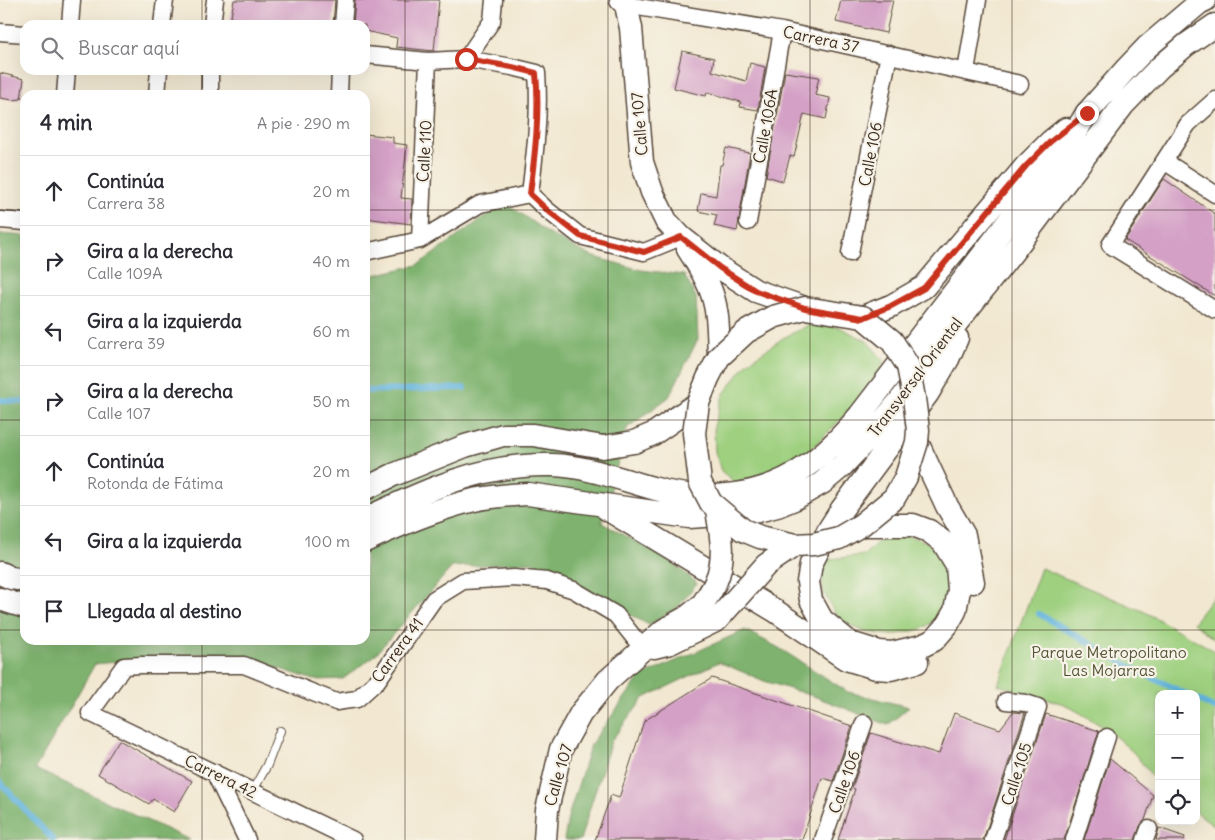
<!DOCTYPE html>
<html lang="es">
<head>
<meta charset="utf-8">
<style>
  :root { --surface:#fff; --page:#f2f2f3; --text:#2b2b33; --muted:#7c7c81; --line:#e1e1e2 }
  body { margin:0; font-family:Delius,sans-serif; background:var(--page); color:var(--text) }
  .controls { position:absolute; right:15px; bottom:15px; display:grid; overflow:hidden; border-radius:10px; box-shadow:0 5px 20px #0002 }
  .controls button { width:45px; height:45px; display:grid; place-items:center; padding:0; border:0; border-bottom:1px solid var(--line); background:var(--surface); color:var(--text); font:25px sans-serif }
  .stop { position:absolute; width:15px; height:15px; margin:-11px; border:4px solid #c8321e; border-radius:50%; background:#fff }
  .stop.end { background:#c8321e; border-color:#fff; box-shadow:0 1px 5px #0008 }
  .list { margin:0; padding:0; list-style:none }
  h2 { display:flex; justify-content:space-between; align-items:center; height:65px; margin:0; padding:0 20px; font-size:21px }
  h2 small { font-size:16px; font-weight:400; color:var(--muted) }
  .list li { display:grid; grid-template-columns:32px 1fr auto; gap:15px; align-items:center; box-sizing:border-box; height:70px; padding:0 20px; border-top:1px solid var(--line) }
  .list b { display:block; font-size:19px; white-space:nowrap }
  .list p { margin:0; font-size:16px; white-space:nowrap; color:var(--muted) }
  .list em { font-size:16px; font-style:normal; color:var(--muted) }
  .icon { flex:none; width:28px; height:28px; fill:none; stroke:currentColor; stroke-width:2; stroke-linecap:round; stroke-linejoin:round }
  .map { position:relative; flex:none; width:1215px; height:840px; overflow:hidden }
  .search { position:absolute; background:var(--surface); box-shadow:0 5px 20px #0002; left:20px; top:20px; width:350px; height:55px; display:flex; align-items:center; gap:12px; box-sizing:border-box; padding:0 18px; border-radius:15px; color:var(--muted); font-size:19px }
  .panel { position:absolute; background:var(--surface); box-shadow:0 5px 20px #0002; left:20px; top:90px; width:350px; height:555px; border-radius:15px }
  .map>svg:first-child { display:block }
  .green { fill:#9ed07f; stroke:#6c7d4e }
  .forest { fill:#7eb26e; stroke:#5c6e46 }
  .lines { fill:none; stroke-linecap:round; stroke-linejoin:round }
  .stream { stroke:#62b4dd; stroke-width:6 }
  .building { fill:#d4a0c6 }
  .lane-casing { stroke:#564639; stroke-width:10 }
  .street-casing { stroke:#564639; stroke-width:19 }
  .secondary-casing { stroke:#564639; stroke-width:25 }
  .lane { stroke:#fff; stroke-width:8 }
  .street { stroke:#fff; stroke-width:16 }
  .secondary { stroke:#fff; stroke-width:22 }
  .secondary-bridge-casing { stroke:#564639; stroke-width:25; stroke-linecap:butt }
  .secondary-bridge { stroke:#fff; stroke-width:22 }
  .route { stroke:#c8321e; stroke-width:6 }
  .grid { fill:none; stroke:#3b2a1e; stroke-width:1; stroke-opacity:0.55 }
  .labels { text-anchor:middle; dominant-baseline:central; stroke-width:4.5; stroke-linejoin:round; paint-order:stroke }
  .street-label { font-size:16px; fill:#3b2a1e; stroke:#f7f3e8 }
  .park-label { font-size:16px; fill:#545436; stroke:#f7f3e8 }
</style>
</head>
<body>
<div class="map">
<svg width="1215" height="840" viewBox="0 0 1215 840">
  <rect width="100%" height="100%" fill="#f7f3e8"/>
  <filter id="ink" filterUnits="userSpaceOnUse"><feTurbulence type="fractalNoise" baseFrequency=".02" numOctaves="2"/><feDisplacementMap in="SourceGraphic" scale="10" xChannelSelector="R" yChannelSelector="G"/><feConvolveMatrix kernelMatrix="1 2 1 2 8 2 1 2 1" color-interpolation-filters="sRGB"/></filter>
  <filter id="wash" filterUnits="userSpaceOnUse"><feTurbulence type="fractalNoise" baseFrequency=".0096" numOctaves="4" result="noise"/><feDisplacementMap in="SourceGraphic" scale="20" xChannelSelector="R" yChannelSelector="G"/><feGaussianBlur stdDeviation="1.12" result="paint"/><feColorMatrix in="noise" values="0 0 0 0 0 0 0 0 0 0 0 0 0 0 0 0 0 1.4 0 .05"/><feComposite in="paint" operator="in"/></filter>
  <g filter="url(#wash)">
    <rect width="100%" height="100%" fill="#f2e8d1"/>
    <path class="green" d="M809,325l30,2 28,14 17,20 -7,16 -28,34 -39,39 -42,25 -31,9 -16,-13 -6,-19 -1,-26 9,-31 24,-32 36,-25z
      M908,536l17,5 17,12 10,43 -8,18 -22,15 -30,6 -27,-3 -27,-13 -15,-28 -1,-22 1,-9 41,-5 16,-15z
      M1041,568l104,44 70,39v175l-19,-14v-118h-37v91l-25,-32 -26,-23 -26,-16 -18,-10 -66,-19z
      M1215,595v45l-22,-17z"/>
    <path class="forest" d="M505,202l44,32 42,22 50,14 43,5 12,22 2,42 -29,58 -42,31 -25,95 66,36 29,24 -19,24 -29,18 -116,-63 -81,5 -78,89 -31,23 -29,1 -67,-22 -44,-5 -108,11 -60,105 155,71h-190v-606l25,2v404h340v-363l53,-12z
      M745,630l34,18 69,44 61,15 -21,18 -72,-28 -52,-16 -45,-19 -75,36 -33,43 -31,99h-16l4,-23 23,-73 49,-67z"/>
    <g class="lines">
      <path class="stream" d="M365,391l99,-3
        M0,400l25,2
        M1039,614l95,55 52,25
        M1196,699l19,9
        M0,782l53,58"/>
    </g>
    <g id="blocks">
      <path class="building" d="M234,0h101l-2,25h-87l-16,-3z
        M355,0h84l-5,51 -38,-4 1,-9 -32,-7v-6h-12z
        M841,0h52l-7,33 -50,-11z
        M682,51l32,7 -2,13 34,10 4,-18 15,4 -7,43 -18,-3 1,-5 -34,-10 -1,4 -32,-8z
        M785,72l34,5 -4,18 15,3 -4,21 -22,-5 -10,43 -4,-1 -7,25 -17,-5z
        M0,73l24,6 -3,20 -8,1 -13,-2z
        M365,134l28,3v6l14,2 -6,53 11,1 -1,25 -46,-6z
        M726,148l24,5 -13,78 -23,-5 3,-11 -19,-4 3,-18 15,3 4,-31h2z
        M1164,179l51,35v82l-90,-56z
        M712,678l140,48 -19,55 -11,-3 -20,62h-207l16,-45 8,3 25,-77z
        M1013,712l12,1 -42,127h-145l17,-51 -3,-1 19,-55 68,21 15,-41 46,16z
        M1046,714l53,17 -35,109h-60z
        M119,740l73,41 -18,31 -21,-13 -4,5 -51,-30z
        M1110,759l43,36 -8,25 -5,6 -5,14h-51z
        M1159,828l26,9 -1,3h-28z"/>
    </g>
  </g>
  <g filter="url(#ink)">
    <use href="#blocks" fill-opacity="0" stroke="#564639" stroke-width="1"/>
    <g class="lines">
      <g class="lane-casing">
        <path id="lane" d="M252,792l15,-27 13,-34"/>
      </g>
      <g class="street-casing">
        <path id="street" d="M627,0l-1,5 156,26 238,53
          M70,25l2,-25
          M162,25l3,-25
          M212,25l3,-25
          M343,25l2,-25
          M0,32l25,2
          M365,55l63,6 38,-2 46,8 25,6c3,41 -2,80 -7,121
          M466,59l26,-38 2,-21
          M966,71l12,-71
          M65,95l2,-25
          M157,95l2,-25
          M210,95v-25
          M339,95l1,-25
          M1215,100l-27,24 -78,121 105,65
          M1164,161l51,33
          M530,194l17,16 33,26 64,16 37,-15
          M0,220l25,2
          M748,222l34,-191
          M420,240l8,-179
          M365,252l55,-12 60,-36 50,-10
          M850,253l39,-199
          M214,772l33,68
          M353,840l-263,-127 34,-47 17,-1h103l92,37 21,-3 20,-18 57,-82 29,-18 51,-3 33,3 27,9 42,25 27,34
          M823,840l41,-117
          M993,840l45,-133 -12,-4 -20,-2
          M1074,840l33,-103
          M1145,840l4,-11"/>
      </g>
      <g class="secondary-casing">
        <path id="secondary" d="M621,0l5,5 5,23 11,134 10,30 14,29 15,16 39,31 36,23 49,17
          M688,249c9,14 19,29 24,45 7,20 6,42 7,63
          M863,317l28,-11 33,-19 102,-121 24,-24 16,-13
          M917,442l30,64 17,29 9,47
          M365,489l28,-14 72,-29 38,-11h30l70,12 31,-5 19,-8 45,-31
          M607,509l167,101 72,49 30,9 15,1 26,-7
          M365,519c61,-29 118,-56 187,-54 36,1 70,15 104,24 50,14 109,8 152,-24 20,-14 36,-31 52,-50l210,-274 17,-28 40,-45 20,-21 52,-44 6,-3
          M861,525h52l16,6 14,11 14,23 2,25 -4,21 -8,14 -13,15 -12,6 -30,7 -13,-1 -29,-9 -28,-23 -11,-20 -3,-18 3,-18 17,-33 14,-22 86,-116 20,-34 9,-21
          M365,541c35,-16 71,-32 109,-41 17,-4 36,-5 54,-6l161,23 61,-4 27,-7 17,-7 28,-16 20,-17 32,-34 29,-35 37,-53 75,-95 109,-145 35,-36 27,-23 29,-20
          M0,573l11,5 14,2
          M0,599l25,8
          M654,647l16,-4 47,-23
          M545,840l2,-30 14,-61 20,-36 27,-33 56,-50 23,-13 15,-12"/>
      </g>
      <use href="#lane" class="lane"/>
      <use href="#street" class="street"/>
      <use href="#secondary" class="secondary"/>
      <g class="secondary-bridge-casing">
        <path id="secondary-bridge" d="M805,308l58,9 29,24 16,25 6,32 4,32 -1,12 -11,35 -12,21 -33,27 -22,13 -25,6 -19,1 -35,-8 -17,-7 -32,-27 -11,-21 -6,-49 4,-30 10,-25 11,-21 27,-25 27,-15z
          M702,605c5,-8 11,-16 14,-24 10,-23 5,-47 1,-71
          M717,620l49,-55 29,-20"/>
      </g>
      <use href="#secondary-bridge" class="secondary-bridge"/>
    </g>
  </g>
  <g class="lines" filter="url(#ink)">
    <path class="route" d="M466,59l46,8 24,6c4,41 -1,80 -6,121l17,16 33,26 64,16 37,-15 39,31 36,23 49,17 58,10 28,-12 33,-18 102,-122 24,-24 37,-29"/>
  </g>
  <path class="grid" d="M202,0v25M405,0v840M608,0v840M810,0v840M1012,0v840M202,70v25M0,210h25M365,210h850M0,420h25M365,420h850M0,630h25M365,630h850M202,640v200"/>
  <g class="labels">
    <g class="street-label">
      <text transform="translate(821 39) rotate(12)">Carrera 37</text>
      <text transform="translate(639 124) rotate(-95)">Calle 107</text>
      <text transform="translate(765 126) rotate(-80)">Calle 106A</text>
      <text transform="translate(424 151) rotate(-87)">Calle 110</text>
      <text transform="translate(870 154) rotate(-79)">Calle 106</text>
      <text transform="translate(915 377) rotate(-53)">Transversal Oriental</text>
      <text transform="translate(397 650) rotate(-54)">Carrera 41</text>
      <text transform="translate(1016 774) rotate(-72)">Calle 105</text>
      <text transform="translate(558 775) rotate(-74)">Calle 107</text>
      <text transform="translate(221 776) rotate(26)">Carrera 42</text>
      <text transform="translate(844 782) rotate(-71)">Calle 106</text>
    </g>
    <g class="park-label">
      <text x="1109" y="652">Parque Metropolitano<tspan x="1109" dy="18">Las Mojarras</tspan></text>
    </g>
  </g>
</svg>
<div class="controls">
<button>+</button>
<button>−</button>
<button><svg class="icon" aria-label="locate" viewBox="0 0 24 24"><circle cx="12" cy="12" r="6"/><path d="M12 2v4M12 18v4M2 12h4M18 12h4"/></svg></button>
</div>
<div class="stop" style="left:466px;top:59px"></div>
<div class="stop end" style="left:1087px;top:113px"></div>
<div class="search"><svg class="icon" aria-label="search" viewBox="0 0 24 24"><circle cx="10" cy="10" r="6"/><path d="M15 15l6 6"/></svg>Buscar aquí</div>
<section class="panel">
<h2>4 min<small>A pie · 290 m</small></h2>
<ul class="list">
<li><svg class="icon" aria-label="ahead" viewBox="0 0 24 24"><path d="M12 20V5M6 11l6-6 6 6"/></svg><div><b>Continúa</b><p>Carrera 38</p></div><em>20 m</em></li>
<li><svg class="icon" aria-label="right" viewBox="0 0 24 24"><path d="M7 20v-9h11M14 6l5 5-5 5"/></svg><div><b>Gira a la derecha</b><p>Calle 109A</p></div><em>40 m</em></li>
<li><svg class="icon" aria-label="left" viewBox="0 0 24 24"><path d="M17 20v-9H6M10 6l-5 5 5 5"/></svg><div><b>Gira a la izquierda</b><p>Carrera 39</p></div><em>60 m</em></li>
<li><svg class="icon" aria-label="right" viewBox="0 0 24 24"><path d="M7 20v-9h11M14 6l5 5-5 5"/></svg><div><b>Gira a la derecha</b><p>Calle 107</p></div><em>50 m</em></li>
<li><svg class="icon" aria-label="ahead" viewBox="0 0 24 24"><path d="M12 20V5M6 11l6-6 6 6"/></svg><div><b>Continúa</b><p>Rotonda de Fátima</p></div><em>20 m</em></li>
<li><svg class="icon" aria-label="left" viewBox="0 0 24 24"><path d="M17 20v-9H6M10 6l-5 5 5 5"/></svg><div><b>Gira a la izquierda</b></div><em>100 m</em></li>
<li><svg class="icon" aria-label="arrive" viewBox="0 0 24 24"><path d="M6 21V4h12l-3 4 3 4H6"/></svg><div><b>Llegada al destino</b></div></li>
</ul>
</section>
</div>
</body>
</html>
